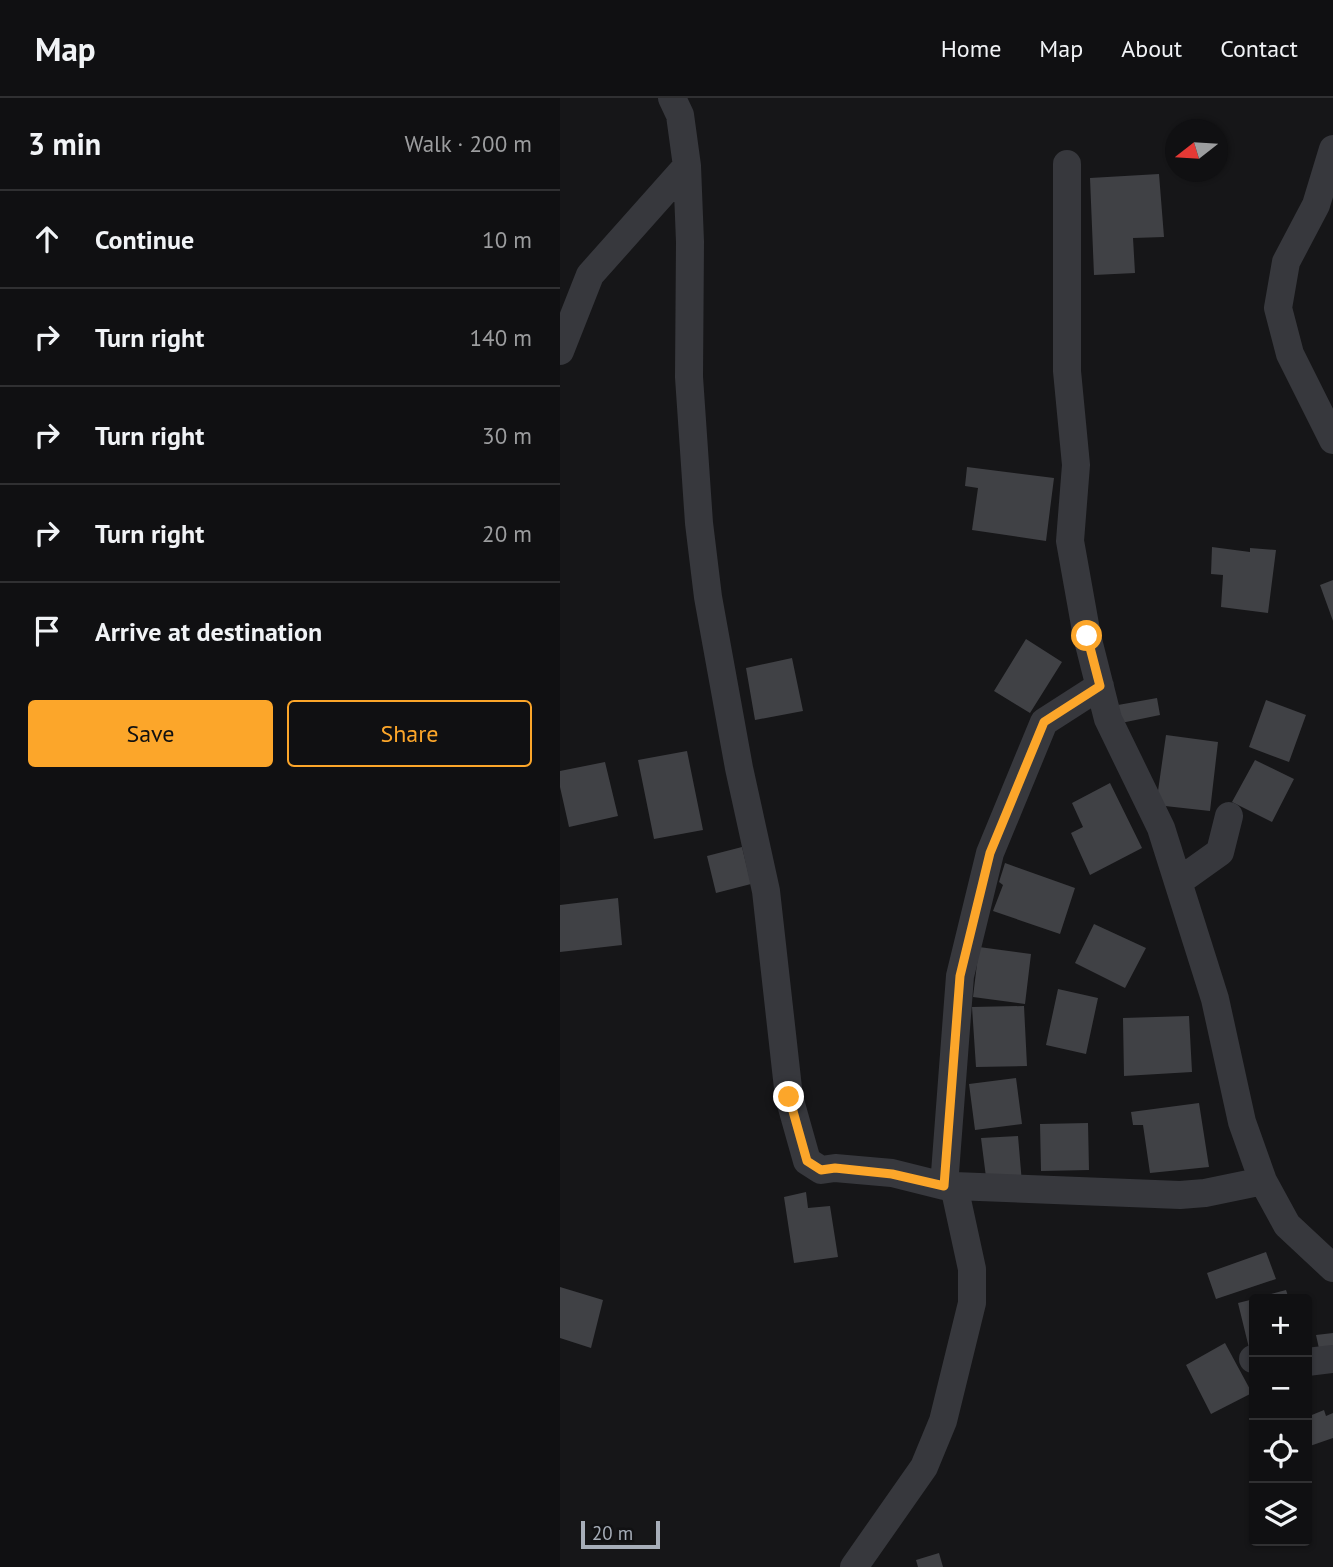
<!DOCTYPE html>
<html lang="en">
<head>
<meta charset="utf-8">
<style>
  :root { --surface:#101012; --page:#1e1e20; --text:#f1f3f6; --muted:#9c9d9f; --line:#303032; --accent:#fca62a }
  body { margin:0; font-family:"PT Sans",sans-serif; background:var(--page); color:var(--text) }
  .controls { position:absolute; right:21px; bottom:21px; display:grid; overflow:hidden; border-radius:7px; box-shadow:0 2px 5px #0004 }
  .controls button { width:63px; height:63px; display:grid; place-items:center; padding:0; border:0; border-bottom:2px solid var(--line); background:var(--surface); color:var(--text); font:35px sans-serif }
  .compass { position:absolute; left:605px; top:21px; width:63px; height:63px; border-radius:50%; background:var(--surface); box-shadow:0 2px 5px #0004; rotate:253deg }
  .scale { position:absolute; left:21px; bottom:18px; width:79px; box-sizing:border-box; padding-left:7px; border:4px solid #a7aeb9; border-top:0; font-size:19px; line-height:24px; white-space:nowrap; color:#a7aeb9; -webkit-text-stroke:5px #111113; paint-order:stroke }
  .stop { position:absolute; width:21px; height:21px; margin:-16px; border:5px solid #fca62a; border-radius:50%; background:#fff }
  .stop.end { background:#fca62a; border-color:#fff; box-shadow:0 2px 7px #0008 }
  .list { margin:0; padding:0; list-style:none }
  h2 { display:flex; justify-content:space-between; align-items:center; height:91px; margin:0; padding:0 28px; font-size:30px }
  h2 small { font-size:23px; font-weight:400; color:var(--muted) }
  .list li { display:grid; grid-template-columns:46px 1fr auto; gap:21px; align-items:center; box-sizing:border-box; height:98px; padding:0 28px; border-top:2px solid var(--line) }
  .list b { display:block; font-size:26px; white-space:nowrap }
  .list em { font-size:23px; font-style:normal; color:var(--muted) }
  .actions { display:flex; gap:14px; padding:21px 28px }
  .actions a { flex:1; padding:16px 0; border:2px solid var(--accent); border-radius:7px; text-align:center; font-size:24px; color:var(--accent) }
  .actions .main { background:var(--accent); color:#111 }
  .icon { flex:none; width:38px; height:38px; fill:none; stroke:currentColor; stroke-width:2; stroke-linecap:round; stroke-linejoin:round }
  .map { position:relative; flex:none; width:773px; height:1469px; overflow:hidden }
  header { display:flex; align-items:center; gap:42px; box-sizing:border-box; height:98px; padding:0 35px; background:var(--surface); border-bottom:2px solid var(--line) }
  header strong { font-size:33px }
  nav { display:flex; gap:38px; margin-inline-start:auto; font-size:24px }
  main { display:flex }
  aside { flex:1; background:var(--surface) }
  .map>svg:first-child { display:block }
  .building { fill:#404145 }
  .lines { fill:none; stroke-linecap:round; stroke-linejoin:round }
  .minor { stroke:#37383d; stroke-width:28 }
  .route { stroke:#fca62a; stroke-width:9 }
</style>
</head>
<body>
<header>
<strong>Map</strong>
<nav><a>Home</a><a>Map</a><a>About</a><a>Contact</a></nav>
</header>
<main>
<aside>
<h2>3 min<small>Walk · 200 m</small></h2>
<ul class="list">
<li><svg class="icon" aria-label="ahead" viewBox="0 0 24 24"><path d="M12 20V5M6 11l6-6 6 6"/></svg><div><b>Continue</b></div><em>10 m</em></li>
<li><svg class="icon" aria-label="right" viewBox="0 0 24 24"><path d="M7 20v-9h11M14 6l5 5-5 5"/></svg><div><b>Turn right</b></div><em>140 m</em></li>
<li><svg class="icon" aria-label="right" viewBox="0 0 24 24"><path d="M7 20v-9h11M14 6l5 5-5 5"/></svg><div><b>Turn right</b></div><em>30 m</em></li>
<li><svg class="icon" aria-label="right" viewBox="0 0 24 24"><path d="M7 20v-9h11M14 6l5 5-5 5"/></svg><div><b>Turn right</b></div><em>20 m</em></li>
<li><svg class="icon" aria-label="arrive" viewBox="0 0 24 24"><path d="M6 21V4h12l-3 4 3 4H6"/></svg><div><b>Arrive at destination</b></div></li>
</ul>
<div class="actions"><a class="main">Save</a><a>Share</a></div>
</aside>
<div class="map">
<svg width="773" height="1469" viewBox="0 0 773 1469">
  <rect width="100%" height="100%" fill="#161618"/>
  <path class="building" d="M599,76l5,63 -31,1 2,35 -41,2 -4,-97z
    M407,369l87,11 -8,63 -74,-11 6,-42 -13,-2z
    M652,449l38,5v-4l26,2 -8,63 -47,-6 2,-32 -12,-1z
    M773,482v41l-13,-36z
    M466,541l36,23 -32,51 -36,-22z
    M232,560l11,53 -48,9 -9,-52z
    M597,600l3,17 -39,8 -3,-18z
    M706,602l40,15 -17,47 -40,-15z
    M606,637l52,7 -8,69 -54,-6z
    M127,653l16,79 -49,9 -16,-79z
    M695,662l39,19 -22,43 -40,-20z
    M45,664l13,54 -49,11 -9,-40v-16z
    M550,685l32,65 -52,27 -19,-42 12,-6 -11,-24z
    M182,749l9,37 -35,9 -9,-37z
    M445,765l70,25 -15,46 -67,-23 10,-26 -4,-3z
    M58,800l4,47 -62,7v-47z
    M534,826l52,24 -21,40 -50,-25z
    M419,849l52,7 -6,50 -52,-7z
    M498,891l40,9 -12,56 -40,-9z
    M464,908l3,60 -51,1 -4,-60z
    M629,918l3,56 -68,4 -1,-58z
    M456,980l6,46 -47,6 -6,-46z
    M639,1005l10,64 -59,6 -7,-48h-10l-2,-13z
    M528,1025l1,47 -48,1 -1,-47z
    M458,1038l4,47 -35,2 -6,-47z
    M246,1094l2,16 22,-2 8,51 -44,6 -10,-66z
    M706,1154l10,27 -60,20 -9,-26z
    M0,1189l43,13 -12,48 -31,-10z
    M726,1192l3,9h-33l-1,-1z
    M694,1201v51l-4,2 -12,-49z
    M773,1235v18l-13,2 -4,-18z
    M665,1245l27,50 -41,21 -25,-49z
    M764,1312l2,6 7,-3v25l-26,9v-30z
    M379,1455l4,14h-25l-2,-7z"/>
  <g class="lines">
    <path class="minor" d="M112,0l8,17 7,51 3,76 -1,135 10,146 9,74 31,171 27,123 23,206 18,64 14,9 14,-2 57,5 52,13h10l18,83v34l-29,118 -19,46 -70,100
      M773,51l-17,56 -30,57 -8,46 12,46 43,86
      M507,66v207l9,94 -6,76 17,95 21,83 53,109 54,171 27,123 21,59 24,44 46,43
      M0,253l30,-76 97,-109
      M618,784l42,-30 9,-36
      M384,1088l16,-210 30,-123 54,-131 56,-36
      M394,1088l226,9 25,-2 58,-12
      M693,1261h1
      M747,1264l26,-3"/>
  </g>
  <g class="lines">
    <path class="route" d="M229,999l18,64 14,9 14,-2 57,6 52,12 16,-210 30,-123 54,-131 56,-36 -13,-50"/>
  </g>
</svg>
<div class="controls">
<button>+</button>
<button>−</button>
<button><svg class="icon" aria-label="locate" viewBox="0 0 24 24"><circle cx="12" cy="12" r="6"/><path d="M12 2v4M12 18v4M2 12h4M18 12h4"/></svg></button>
<button><svg class="icon" aria-label="layers" viewBox="0 0 24 24"><path d="M12 4l9 5-9 5-9-5zM3 14l9 5 9-5"/></svg></button>
</div>
<svg class="compass" viewBox="-18 -18 36 36"><path d="M0-13l5 13h-10z" fill="#e53935"/><path d="M0 13l5-13h-10z" fill="#9c9d9f"/></svg>
<div class="scale">20 m</div>
<div class="stop" style="left:527px;top:538px"></div>
<div class="stop end" style="left:229px;top:999px"></div>
</div>
</main>
</body>
</html>
